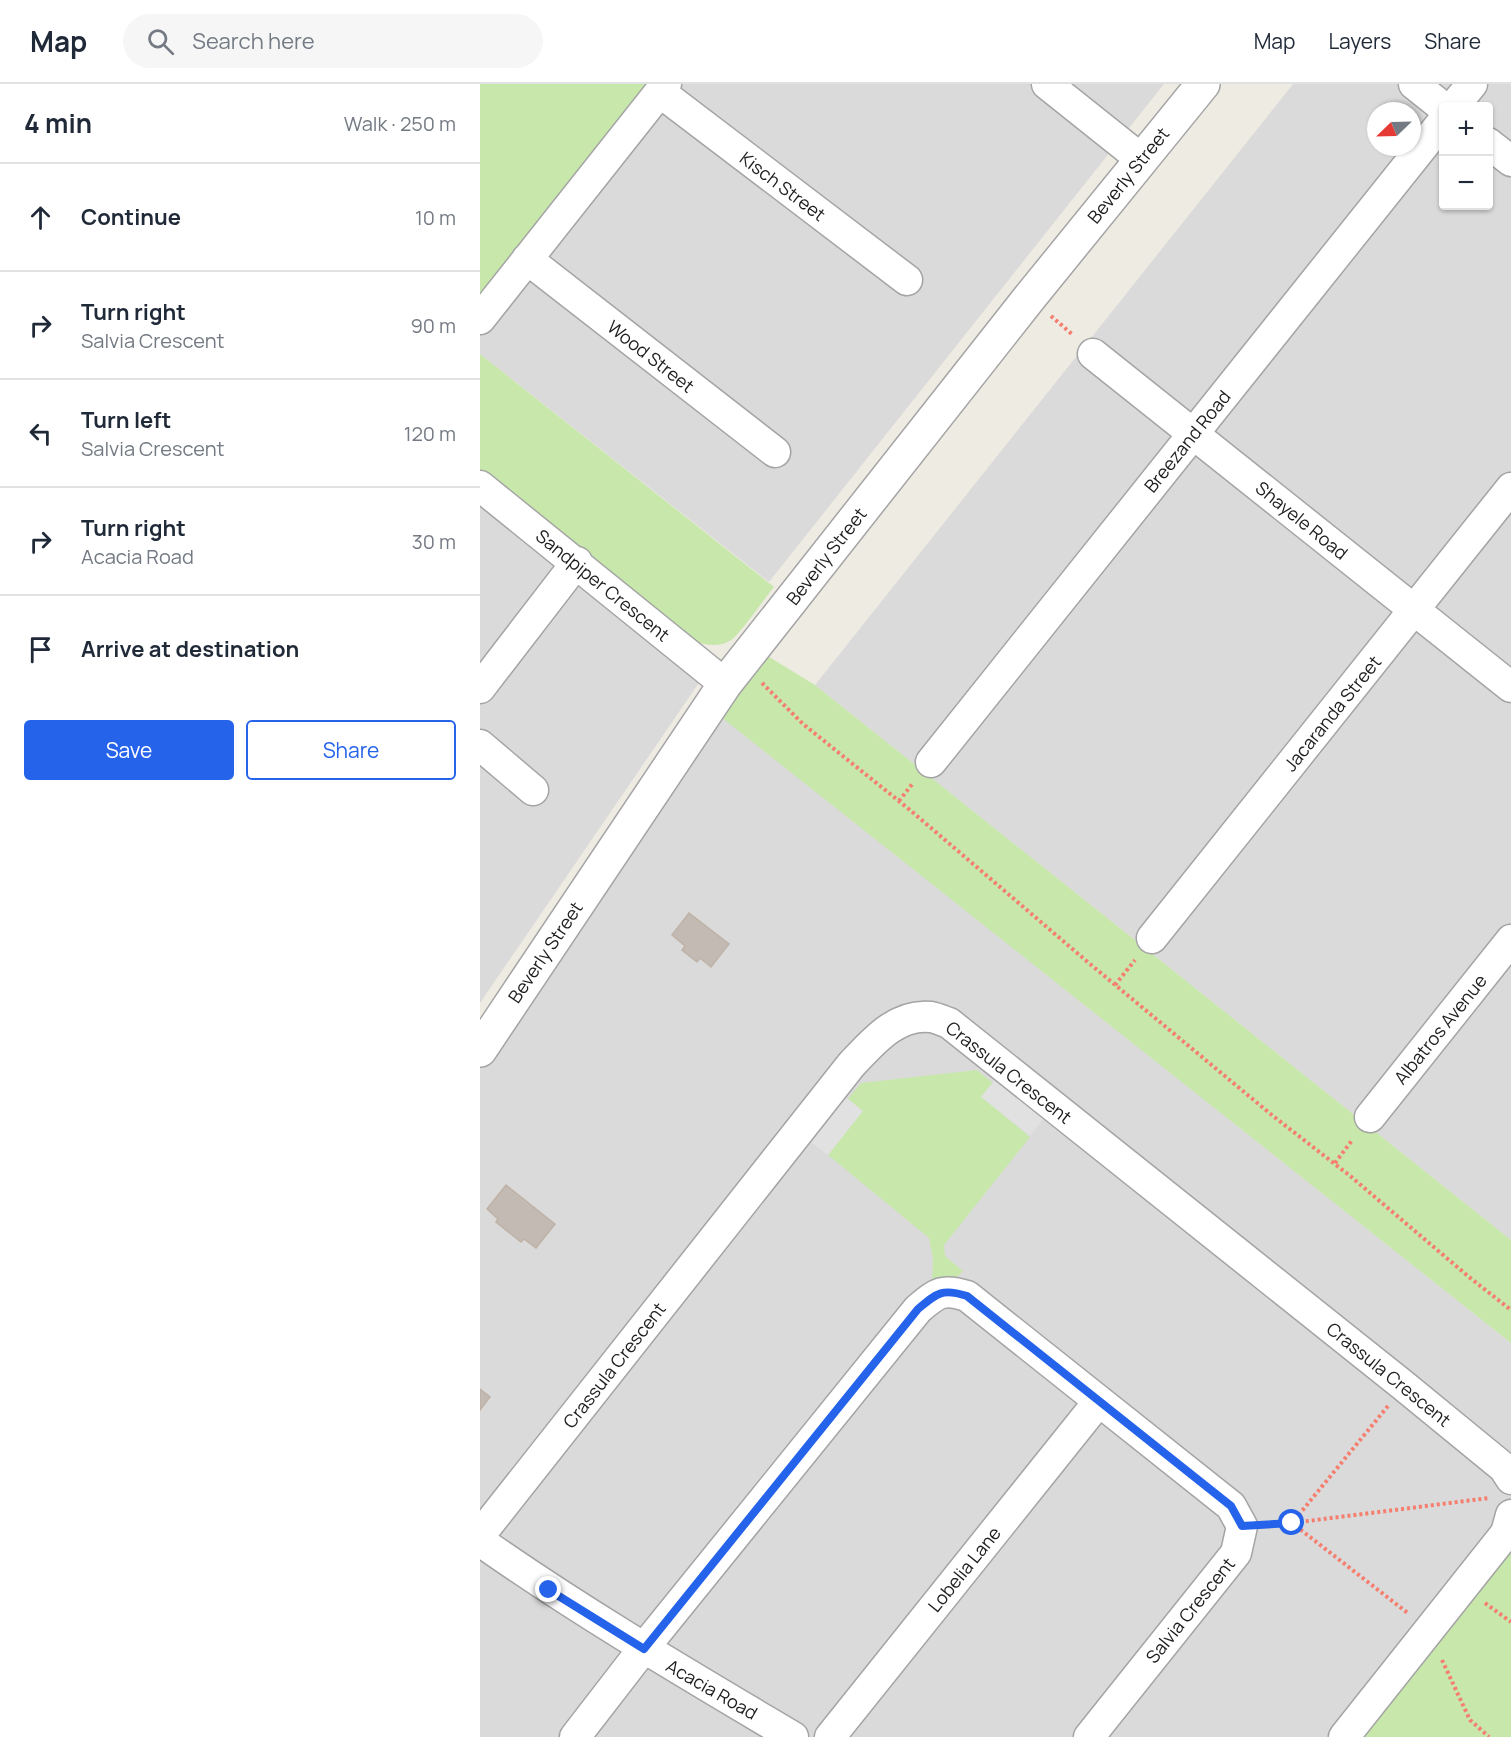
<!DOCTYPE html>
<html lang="en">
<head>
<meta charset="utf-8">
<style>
  :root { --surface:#fff; --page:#f6f6f7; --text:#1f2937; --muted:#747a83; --line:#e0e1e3; --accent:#2563eb }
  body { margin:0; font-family:Manrope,sans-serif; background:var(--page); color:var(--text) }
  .controls { position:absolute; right:18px; top:18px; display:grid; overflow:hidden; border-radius:6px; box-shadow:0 2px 4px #0004 }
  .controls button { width:54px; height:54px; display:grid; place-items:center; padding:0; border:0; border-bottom:2px solid var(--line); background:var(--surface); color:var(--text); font:30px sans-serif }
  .compass { position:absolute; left:887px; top:18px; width:54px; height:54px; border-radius:50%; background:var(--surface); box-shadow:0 2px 4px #0004; rotate:247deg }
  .stop { position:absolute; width:18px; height:18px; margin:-14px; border:4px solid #2563eb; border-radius:50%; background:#fff }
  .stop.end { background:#2563eb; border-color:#fff; box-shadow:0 2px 6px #0008 }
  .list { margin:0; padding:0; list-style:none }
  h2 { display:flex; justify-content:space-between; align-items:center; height:78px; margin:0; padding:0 24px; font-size:26px }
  h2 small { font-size:20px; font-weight:400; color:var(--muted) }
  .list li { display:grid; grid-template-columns:39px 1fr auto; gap:18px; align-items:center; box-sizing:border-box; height:108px; padding:0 24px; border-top:2px solid var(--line) }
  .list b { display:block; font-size:22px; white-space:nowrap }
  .list p { margin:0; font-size:20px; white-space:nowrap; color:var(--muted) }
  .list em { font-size:20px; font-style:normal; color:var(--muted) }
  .actions { display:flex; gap:12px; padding:18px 24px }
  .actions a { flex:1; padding:14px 0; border:2px solid var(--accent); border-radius:6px; text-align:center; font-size:21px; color:var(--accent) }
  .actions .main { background:var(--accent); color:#fff }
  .icon { flex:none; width:33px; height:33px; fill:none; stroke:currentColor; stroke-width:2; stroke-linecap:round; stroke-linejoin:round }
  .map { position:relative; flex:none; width:1031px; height:1653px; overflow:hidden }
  header { display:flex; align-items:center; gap:36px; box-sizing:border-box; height:84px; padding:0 30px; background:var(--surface); border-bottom:2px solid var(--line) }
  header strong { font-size:28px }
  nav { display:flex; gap:33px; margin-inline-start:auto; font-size:21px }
  .search { width:420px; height:54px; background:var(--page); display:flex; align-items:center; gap:15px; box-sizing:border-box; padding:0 21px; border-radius:33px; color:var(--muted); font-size:22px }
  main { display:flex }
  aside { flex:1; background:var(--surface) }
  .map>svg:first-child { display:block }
  .residential { fill:#dbdada; fill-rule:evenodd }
  .grass { fill:#c7e7ab }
  .parking { fill:#e1e1e1 }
  .building { fill:#c2bab3; stroke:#bfb2a6; stroke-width:1.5 }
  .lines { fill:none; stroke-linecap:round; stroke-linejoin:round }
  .minor-casing { stroke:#a4a4a4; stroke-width:33 }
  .tertiary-casing { stroke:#a4a4a4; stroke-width:36 }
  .path { stroke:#f57e6e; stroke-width:4; stroke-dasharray:3 3; stroke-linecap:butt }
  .minor { stroke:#fff; stroke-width:30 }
  .tertiary { stroke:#fff; stroke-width:33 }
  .route { stroke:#2563eb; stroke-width:8 }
  .labels { text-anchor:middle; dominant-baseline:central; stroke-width:5; stroke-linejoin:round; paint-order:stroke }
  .street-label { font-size:18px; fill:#1d1d1d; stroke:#fff }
</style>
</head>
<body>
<header>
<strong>Map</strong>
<div class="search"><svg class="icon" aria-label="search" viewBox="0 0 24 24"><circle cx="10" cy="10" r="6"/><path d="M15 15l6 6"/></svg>Search here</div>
<nav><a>Map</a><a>Layers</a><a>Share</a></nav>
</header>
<main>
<aside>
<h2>4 min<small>Walk · 250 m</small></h2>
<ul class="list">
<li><svg class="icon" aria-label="ahead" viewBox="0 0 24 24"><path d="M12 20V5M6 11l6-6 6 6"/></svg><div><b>Continue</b></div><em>10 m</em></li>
<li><svg class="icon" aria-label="right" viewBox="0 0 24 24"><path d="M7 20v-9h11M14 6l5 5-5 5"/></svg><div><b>Turn right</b><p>Salvia Crescent</p></div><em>90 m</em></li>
<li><svg class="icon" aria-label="left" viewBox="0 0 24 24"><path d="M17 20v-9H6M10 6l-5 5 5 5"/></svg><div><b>Turn left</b><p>Salvia Crescent</p></div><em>120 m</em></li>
<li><svg class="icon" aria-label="right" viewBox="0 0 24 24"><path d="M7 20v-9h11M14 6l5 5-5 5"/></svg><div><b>Turn right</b><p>Acacia Road</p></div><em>30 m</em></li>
<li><svg class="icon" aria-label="arrive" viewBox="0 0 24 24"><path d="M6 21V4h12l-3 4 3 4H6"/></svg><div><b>Arrive at destination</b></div></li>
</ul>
<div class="actions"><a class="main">Save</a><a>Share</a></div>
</aside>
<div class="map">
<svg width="1031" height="1653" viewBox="0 0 1031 1653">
  <rect width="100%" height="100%" fill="#eeebe3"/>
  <path class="residential" d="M184,0h500l-395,498 -289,-228v-36z
    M813,0h218v1156l-696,-555zM964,22h44v100h-44zM896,27h36v36h-36z
    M0,404l227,183 -227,332z
    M232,625l799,634v177l-166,217h-865v-681z"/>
  <path class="grass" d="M0,0h173l-173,218z
    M0,270l294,233c-10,12 -33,46 -43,53 -12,8 -26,5 -38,1l-213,-168z
    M286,571l49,30 696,555v103l-790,-626z
    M497,986l16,13 -11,14 48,40 -86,108 1,11 18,15 -8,8 -23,2 1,-22 -4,-21 -101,-83 34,-44 -14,-12 13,-16z
    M1031,1456v197h-156z"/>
  <path class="parking" d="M517,993l49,39 -16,20 -49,-39z
    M363,1011l20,16 -35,44 -20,-15z"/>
  <path class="building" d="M209,829l40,31 -18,23 -11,-9 -3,4 -15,-12 3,-4 -13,-11z
    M26,1101l49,39 -19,24 -12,-9 -3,3 -25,-20 2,-3 -11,-10z
    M0,1305l10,8 -10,13z"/>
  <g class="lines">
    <g class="minor-casing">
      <path id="minor" d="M567,0l94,75
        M934,0l30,24
        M180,8l247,188
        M974,22l18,-22
        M1008,59l23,18
        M47,175l248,193
        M0,235l186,-235
        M613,270l418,333
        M0,402l245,198
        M0,604l97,-126
        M0,661l53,45
        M451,678l513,-642
        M672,854l359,-450
        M890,1033l141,-177
        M0,1451l371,-470c21,-22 45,-52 80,-48 6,1 12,4 18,6l455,363 100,82 7,11
        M0,1457c101,71 207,133 313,196
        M95,1653l68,-88 275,-340c19,-16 24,-21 49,-13l264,210 11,20 -6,27 -147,184
        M350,1653l269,-336
        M864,1653l162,-204 5,-18"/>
    </g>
    <g class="tertiary-casing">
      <path id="tertiary" d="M0,966l245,-366 305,-387 173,-213"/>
    </g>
    <path class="path" d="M571,232l22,19
      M282,599l41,41 107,86 180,154 183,152 76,59 120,102 42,33
      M419,717l14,-18
      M635,901l20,-25
      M855,1079l18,-24
      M908,1322l-96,117 117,91
      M790,1441l22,-2 197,-25
      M1005,1519l26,19
      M962,1576l28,60 19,17"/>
    <use href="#minor" class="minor"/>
    <use href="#tertiary" class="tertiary"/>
  </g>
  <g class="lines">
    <path class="route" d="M69,1506l95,59 274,-340c19,-16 24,-21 49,-13l264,210 11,20 50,-3"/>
  </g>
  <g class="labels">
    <g class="street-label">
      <text transform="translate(648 91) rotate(-51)">Beverly Street</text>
      <text transform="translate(303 102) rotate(37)">Kisch Street</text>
      <text transform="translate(171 272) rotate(38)">Wood Street</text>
      <text transform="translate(707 357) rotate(-51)">Breezand Road</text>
      <text transform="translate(822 436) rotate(39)">Shayele Road</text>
      <text transform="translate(346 472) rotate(-52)">Beverly Street</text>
      <text transform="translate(123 501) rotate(39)">Sandpiper Crescent</text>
      <text transform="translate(852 629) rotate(-51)">Jacaranda Street</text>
      <text transform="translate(65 868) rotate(-56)">Beverly Street</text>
      <text transform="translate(960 945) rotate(-51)">Albatros Avenue</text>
      <text transform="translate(529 988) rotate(38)">Crassula Crescent</text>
      <text transform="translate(134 1281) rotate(-52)">Crassula Crescent</text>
      <text transform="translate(909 1290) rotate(39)">Crassula Crescent</text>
      <text transform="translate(484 1485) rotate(-51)">Lobelia Lane</text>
      <text transform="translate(710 1526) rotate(-51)">Salvia Crescent</text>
      <text transform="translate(232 1605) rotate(30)">Acacia Road</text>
    </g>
  </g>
</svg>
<div class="controls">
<button>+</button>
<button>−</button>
</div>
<svg class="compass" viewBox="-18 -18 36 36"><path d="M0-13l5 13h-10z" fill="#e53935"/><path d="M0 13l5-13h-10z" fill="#747a83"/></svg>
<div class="stop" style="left:812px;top:1439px"></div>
<div class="stop end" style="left:69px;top:1506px"></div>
</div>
</main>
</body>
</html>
